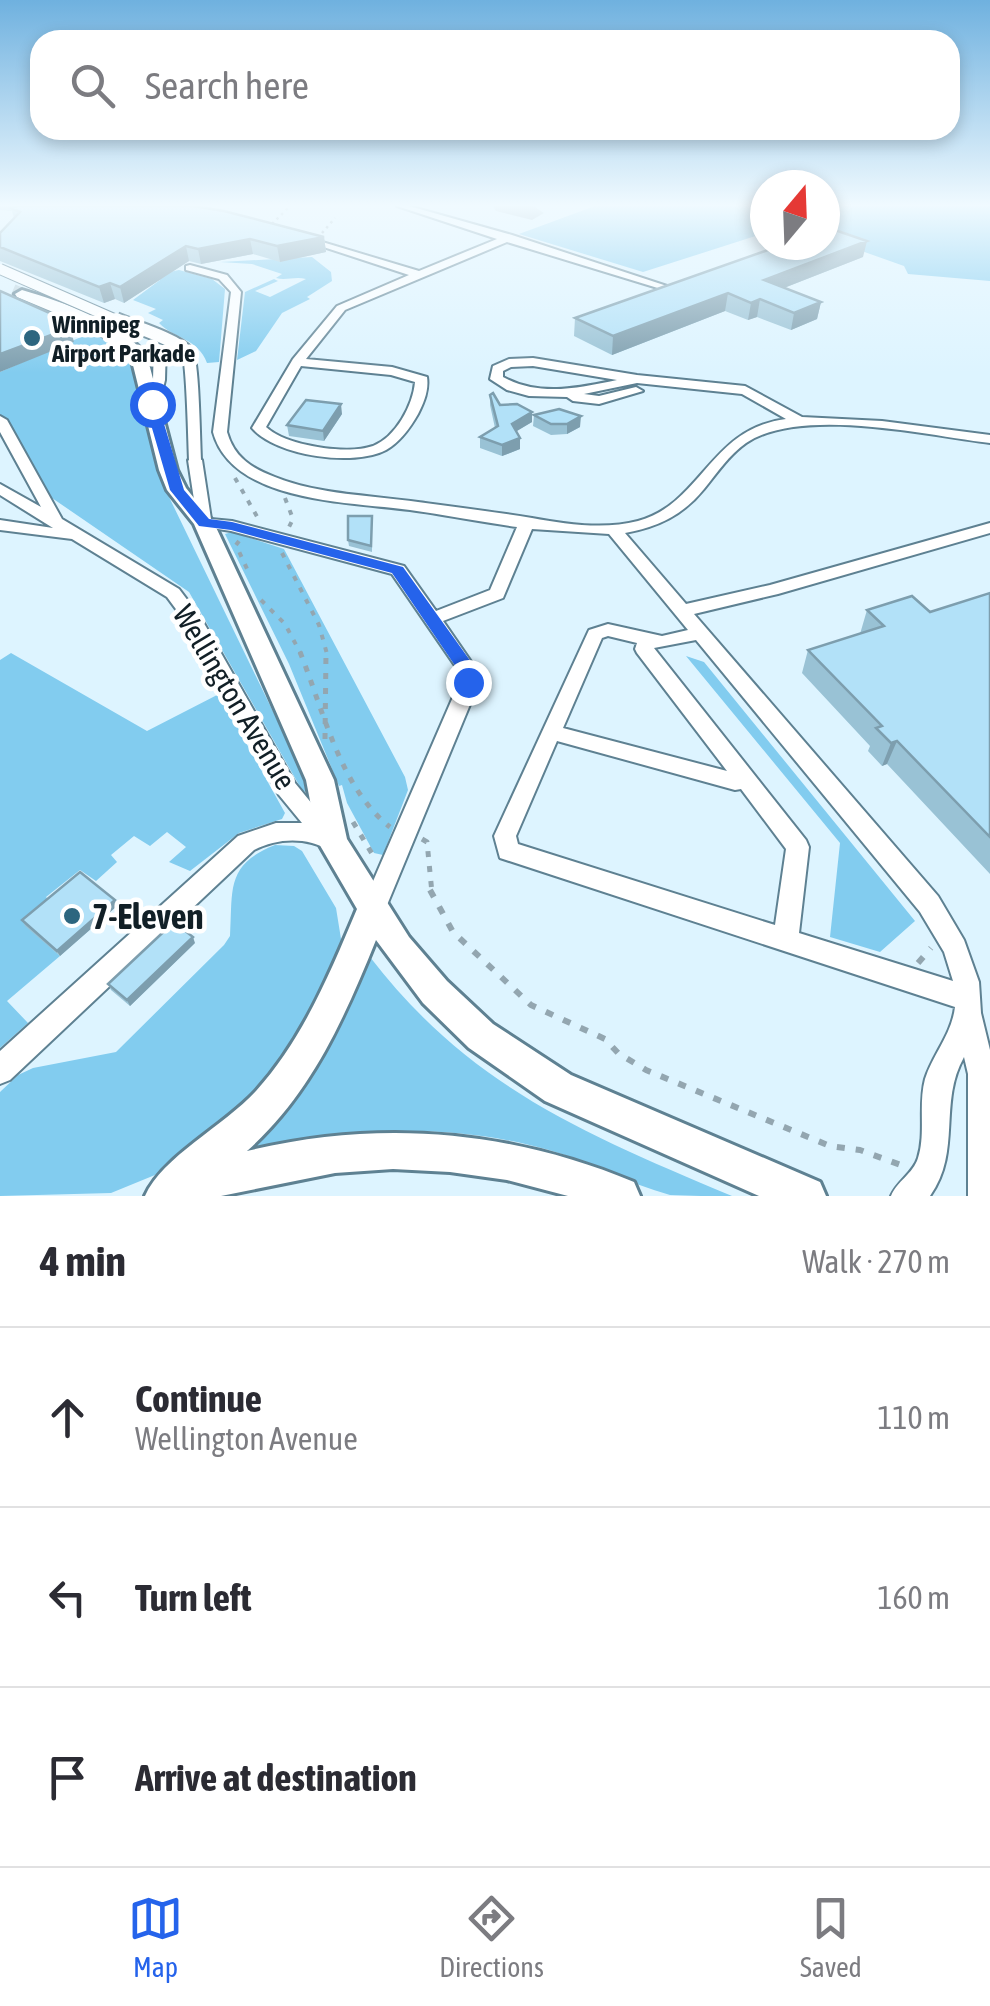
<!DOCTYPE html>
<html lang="en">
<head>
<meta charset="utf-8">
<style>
  :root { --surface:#fff; --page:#f2f2f3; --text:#2b2b33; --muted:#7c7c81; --line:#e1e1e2; --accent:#2563eb }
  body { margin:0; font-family:"Asap Condensed",sans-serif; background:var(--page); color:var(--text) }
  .compass { position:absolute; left:750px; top:170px; width:90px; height:90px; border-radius:50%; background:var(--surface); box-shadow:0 5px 15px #0003; rotate:19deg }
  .stop { position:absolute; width:30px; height:30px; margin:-22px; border:8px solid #2563eb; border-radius:50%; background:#fff }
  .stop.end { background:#2563eb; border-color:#fff; box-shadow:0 2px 10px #0008 }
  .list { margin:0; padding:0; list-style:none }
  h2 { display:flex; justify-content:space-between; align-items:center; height:130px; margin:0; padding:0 40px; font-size:42px }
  h2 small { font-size:32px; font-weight:400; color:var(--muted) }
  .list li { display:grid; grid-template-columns:65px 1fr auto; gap:30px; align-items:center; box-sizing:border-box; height:180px; padding:0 40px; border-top:2px solid var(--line) }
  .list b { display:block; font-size:38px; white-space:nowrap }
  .list p { margin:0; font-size:32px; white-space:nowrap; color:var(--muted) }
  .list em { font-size:32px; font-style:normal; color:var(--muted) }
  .icon { flex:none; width:55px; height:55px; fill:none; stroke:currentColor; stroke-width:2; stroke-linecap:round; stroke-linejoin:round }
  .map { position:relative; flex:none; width:990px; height:1196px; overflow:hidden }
  .search { position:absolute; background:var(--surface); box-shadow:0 5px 15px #0003; left:30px; right:30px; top:30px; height:110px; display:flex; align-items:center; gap:25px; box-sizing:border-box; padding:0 35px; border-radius:30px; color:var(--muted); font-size:38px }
  .sheet { height:670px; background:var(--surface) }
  nav { display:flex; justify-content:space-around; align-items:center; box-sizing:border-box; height:140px; border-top:2px solid var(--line); background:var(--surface); font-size:28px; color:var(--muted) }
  nav a { display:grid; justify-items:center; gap:5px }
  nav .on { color:var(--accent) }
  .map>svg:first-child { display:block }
  .green { fill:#82ccef }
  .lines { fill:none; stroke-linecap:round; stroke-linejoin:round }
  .taxiway { fill:#98acb6; fill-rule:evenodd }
  .major-tunnel { stroke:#bed4de; stroke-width:12; stroke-dasharray:12 6; stroke-linecap:butt }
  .minor-casing { stroke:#5e8192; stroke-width:4 }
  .major-casing { stroke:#5e8192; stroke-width:6 }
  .path-far3 { stroke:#93a6b0; stroke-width:2.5; stroke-dasharray:2.5 4; stroke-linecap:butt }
  .path-far2 { stroke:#93a6b0; stroke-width:4; stroke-dasharray:5 8; stroke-linecap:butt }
  .path-far1 { stroke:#93a6b0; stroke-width:5; stroke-dasharray:6 9; stroke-linecap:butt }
  .path { stroke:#93a6b0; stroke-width:6; stroke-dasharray:8 11; stroke-linecap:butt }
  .minor { fill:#fff; fill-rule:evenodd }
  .major { fill:#fff; fill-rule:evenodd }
  .minor-bridge-far1-casing { stroke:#5e8192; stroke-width:12; stroke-linecap:butt }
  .minor-bridge-casing { stroke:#5e8192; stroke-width:16; stroke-linecap:butt }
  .path-bridge { stroke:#93a6b0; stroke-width:2.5; stroke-dasharray:2.5 4; stroke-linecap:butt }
  .minor-bridge-far1 { stroke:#fff; stroke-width:10 }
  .minor-bridge { stroke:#fff; stroke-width:12 }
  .wall { fill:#99c2d5 }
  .shaded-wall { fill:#7d9eae }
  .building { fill:#b2e1f8; stroke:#7d9eae; stroke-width:2.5 }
  .route { fill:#2563eb }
  .poi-dot { fill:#2d667f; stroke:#fff; stroke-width:4 }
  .labels { text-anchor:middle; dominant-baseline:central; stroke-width:9; stroke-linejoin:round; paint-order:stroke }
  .far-poi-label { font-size:25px; font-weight:bold; fill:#111f26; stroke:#fff; text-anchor:start }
  .street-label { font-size:30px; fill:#111f26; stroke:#fff }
  .near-poi-label { font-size:35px; font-weight:bold; fill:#111f26; stroke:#fff; text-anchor:start }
</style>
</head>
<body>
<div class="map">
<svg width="990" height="1196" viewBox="0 0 990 1196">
  <rect width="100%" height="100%" fill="#ddf4ff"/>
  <path class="green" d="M595,206h170v27l-122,39 -124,-38z
    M825,206h165v75l-82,-7 -4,-8 -79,-28z
    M312,257l19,15 1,9 -25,16 3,2 -28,14 -26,38 -19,9 8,-68 29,-13 4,2 -23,10 15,6 36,-18c-11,-3 -20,2 -30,-1l6,-4 -30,-10 -32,-2z
    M179,270l33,9 13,10 -6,73 -12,1c-9,-25 -33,-24 -48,-40l4,-3 -15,-7 8,-4 -23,-9 27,-20 -10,-4z
    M95,331l20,10 20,19 23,105 12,34 141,291 -8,2 -114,-200 -137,-94 -52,-84v-42z
    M232,532l52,17 121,228 3,13 -25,65 -9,-2 -27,-50 -5,-18 -3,1 -50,-122 -64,-130z
    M11,653l136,78 72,-37 66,119 -3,6 -43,14 -49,38 -21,-9 17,-15 -19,-15 -17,14 -16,-10 -23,19 6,7 -21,19 -16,-11 -34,27 6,7 -26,21 34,31 -53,45 21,22 -28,25v-388z
    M686,656l18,6 211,259 -35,31 -50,-15 10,-94z
    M275,845l19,1 8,5 34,57 6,37 -17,46 -59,97 -73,64 -38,23 -44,18 -111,3v-104l18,-17 15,-7 83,-16 108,-107 6,-9c3,-46 -5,-71 45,-91z
    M370,957c100,130 215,177 362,239 -19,0 -43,0 -62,-1 -41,-11 -80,-34 -121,-45 -99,-28 -197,-22 -296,-2l-2,-8 112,-180z"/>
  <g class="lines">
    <path class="taxiway" d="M493,206h40l11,7 -12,7 -36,-9z"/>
    <path class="major-tunnel" d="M13,290l9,4"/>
    <g class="minor-casing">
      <path id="minor" d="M397,206h12l103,29 158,52 -9,2 -154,-47 -162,68 -39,49 86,8 35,10c2,13 -3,25 -9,37 -8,14 -18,28 -32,36 -32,17 -110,6 -134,-22l41,-69 44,-53 72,-31 -110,-36v-4l120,36 78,-32zM301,366l90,9 24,7c-2,23 -19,55 -42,64 -26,9 -87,0 -107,-19z
        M190,265l37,10 14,17 -14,140c7,25 24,36 48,45 45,18 96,18 143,25 38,5 77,10 114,16 33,6 72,12 106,3 65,-18 71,-92 148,-102l-44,-25 -105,-11 -53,11 15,2 37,-9 7,4 -44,13 -26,-3 -6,-4 -38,-1 -22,-6 -17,-11 3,-13 16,-7 24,-1 104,17 108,11 57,31 80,4 108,14v8c-65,-8 -189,-37 -244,0 -17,12 -29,30 -42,46 -21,26 -46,38 -79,44l61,71 84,-19 220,-62v10l-212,61 -84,20 244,282 26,44 15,42 2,31 9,37v146h-22v-122l-4,-17c-26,46 -2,94 -34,139h-39c6,-15 22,-22 27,-38 8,-25 0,-53 7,-79 8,-25 27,-45 30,-72l-455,-149 -6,-22 95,-206 19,-6 54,12 26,-6 -79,-96 -77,-5 -29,69 -60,23 31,45 2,24 -94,227 -9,3 -9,-3 -3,-8 95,-219v-23l-64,-93 -161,-43 -33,-5 -10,-66 7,-4 7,4 9,59 21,2 172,45 32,45 54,-21 27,-63c-36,-5 -71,-12 -107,-17 -59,-8 -178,-7 -197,-78l18,-140 -12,-13 -33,-9v-4zM533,366l84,14c-39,8 -78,17 -114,-3v-6l8,-4zM608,636l29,7 -2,6 2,4 90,118 -164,-43 39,-90zM696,640l224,272 24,40 9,29 -154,-48 10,-86 -3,-7 -152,-192zM557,741l178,49 6,-1 45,60 -11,76 -257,-81 -2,-8z
        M145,325l21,16 -1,39 -6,25 -7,4 -7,-4 8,-25 1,-38 -15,-14z
        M0,416l7,4 55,99 117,70 22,29 94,165 45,55 -4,8c-11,3 -14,0 -24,-3 -20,-5 -40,-2 -58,7l-244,230 -10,4v-33l238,-215 38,-13h26l-23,-28 -95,-175 -17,-23 -95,-58 -72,-9v-10l53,8 -53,-33v-11l41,23 -41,-75z"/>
    </g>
    <g class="major-casing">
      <path id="major" d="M22,290c43,13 96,30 125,66l30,114 9,18 28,35 120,257 13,59 62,98 38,44 46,43 78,51 249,107 6,14h-67l-214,-95 -76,-53 -46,-45 -47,-63c-32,79 -65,154 -129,211 132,-32 262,-21 387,31l6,14h-72l-61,-16 -57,-8 -57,-3 -58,4 -114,23h-76c17,-39 79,-70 111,-105 47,-52 74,-118 101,-182l-39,-67 -12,-62 -112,-256 -27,-34 -8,-20 -28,-113 -35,-27 -79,-33 -2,-3z"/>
    </g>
    <path class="path-far3" d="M322,233l13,-15"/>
    <path class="path-far2" d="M235,478l24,42
      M285,498l8,21 -4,8
      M239,541l-3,4 13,28
      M282,553l37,72 8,29
      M261,600l24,24 16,30"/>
    <path class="path-far1" d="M300,652c23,57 40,136 90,175
      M325,739l1,-87
      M353,822l21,35
      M422,839l5,3 5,51"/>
    <path class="path" d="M430,890l23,42 78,73 74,34 13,14 28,17 184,76 30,4 46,17
      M918,963l13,-15"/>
    <use href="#minor" class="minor"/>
    <use href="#major" class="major"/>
    <g class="minor-bridge-far1-casing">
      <path id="minor-bridge-far1" d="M0,269l121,53"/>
    </g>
    <g class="minor-bridge-casing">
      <path id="minor-bridge" d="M116,319c16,7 60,20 71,33 6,8 7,90 8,108"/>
    </g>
    <path class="path-bridge" d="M272,224l17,-17"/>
    <use href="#minor-bridge-far1" class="minor-bridge-far1"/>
    <use href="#minor-bridge" class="minor-bridge"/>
  </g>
  <path class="wall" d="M0,206h193l131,31 2,15 -46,10 -27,-8 -52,10 -12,-3 -65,42 -9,-4 -11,4 -104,-42v-28l14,-15 -2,-7 -12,-1z
    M863,257l-79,31 37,14 -4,17 -26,11 -34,-13 -9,3 -23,-9 -113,44 -38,-19 1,-18z
    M490,395l10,10 32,7v10l-16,9 4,18 -18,7 -22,-8v-11l15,-9 -5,-23z
    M342,414l-18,27 -35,-5 -2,-11z
    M534,415l46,12 -13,7 -16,1 -18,-9z
    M372,522v30l-23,-6 -1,-6z
    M990,593v281l-103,-110 -5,2 -14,-15 2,-5 -68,-73 6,-23 52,-16 7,-24 63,2z
    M115,900l2,6 -57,50 -35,-30 -3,-6z
    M195,943l-65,63 -19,-16 -3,-6z"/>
  <path class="shaded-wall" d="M324,237l2,15 -46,10 -3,-16z
    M250,239l3,15 -52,10 -3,-15z
    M867,241l-4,16 -102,40 3,-17z
    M186,246l3,15 -65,42 -4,-16z
    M110,283l5,16 -11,4 -5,-16z
    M728,293l-3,18 -113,44 1,-19z
    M760,299l-3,18 -9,3 3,-17z
    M821,302l-4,17 -26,11 3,-17z
    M61,318l3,12 6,-2 4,14 -74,30v-18z
    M341,404l1,10 -18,27 -1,-10z
    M532,412v10l-20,12v-10z
    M581,416l-1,11 -13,7v-10z
    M520,438v11l-18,7v-11z
    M897,741l-10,23 -5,2 9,-23z
    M115,900l2,6 -57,50 -3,-5z
    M193,937l2,6 -65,63 -3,-6z"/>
  <path class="building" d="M17,206h176l31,5 100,26 -47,9 -27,-7 -52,10 -12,-3 -66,41 -10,-4 -11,4 -99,-40v-14l20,-21 -9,-4z
    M829,228l38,13 -103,39 57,22 -27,11 -34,-14 -9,4 -23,-10 -115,43 -38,-18 207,-73h43v-15z
    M0,291l61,27 -7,2 16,8 -70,26z
    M493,393l7,12 17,-1 15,8 -20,12 8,14 -18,7 -22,-8 18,-11 -8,-31z
    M306,400l35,4 -18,27 -36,-6z
    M559,409l22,7 -14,8h-16l-17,-9z
    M348,516h24l-1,30 -23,-6z
    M990,593v244l-93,-96 -6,2 -15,-15 6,-2 -74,-76 76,-24 -17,-16 45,-14 18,16z
    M80,872l35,28 -58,51 -35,-31z
    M174,922l19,15 -66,63 -19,-16z"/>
  <linearGradient id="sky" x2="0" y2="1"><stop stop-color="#6fb1df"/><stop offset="0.55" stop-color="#f0faff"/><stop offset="1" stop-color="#f0faff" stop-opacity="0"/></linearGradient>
  <rect width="990" height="373" fill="url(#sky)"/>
  <path class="route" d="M152,401l6,3 26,86 25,29 23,3 171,45 71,99v20h-12l-6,-19 -64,-94 -161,-43 -32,-4 -29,-36 -25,-86z"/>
  <g class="poi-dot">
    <circle cx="32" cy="338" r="10"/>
    <circle cx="72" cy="916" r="10"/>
  </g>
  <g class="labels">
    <g class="far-poi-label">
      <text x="52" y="324">Winnipeg<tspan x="52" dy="29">Airport Parkade</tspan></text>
    </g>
    <g class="street-label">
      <text transform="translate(235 697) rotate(59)">Wellington Avenue</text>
    </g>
    <g class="near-poi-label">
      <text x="92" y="916">7-Eleven</text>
    </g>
  </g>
</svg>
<svg class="compass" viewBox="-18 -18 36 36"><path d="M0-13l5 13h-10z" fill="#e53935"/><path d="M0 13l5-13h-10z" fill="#7c7c81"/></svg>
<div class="stop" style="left:152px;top:404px"></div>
<div class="stop end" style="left:468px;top:682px"></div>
<div class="search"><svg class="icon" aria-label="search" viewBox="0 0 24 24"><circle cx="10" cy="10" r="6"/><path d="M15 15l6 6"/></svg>Search here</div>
</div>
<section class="sheet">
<h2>4 min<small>Walk · 270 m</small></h2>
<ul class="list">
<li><svg class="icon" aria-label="ahead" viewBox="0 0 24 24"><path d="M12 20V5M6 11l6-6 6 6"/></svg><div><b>Continue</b><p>Wellington Avenue</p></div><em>110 m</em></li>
<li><svg class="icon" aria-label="left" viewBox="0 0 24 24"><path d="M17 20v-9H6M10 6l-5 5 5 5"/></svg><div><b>Turn left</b></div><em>160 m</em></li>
<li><svg class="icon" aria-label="arrive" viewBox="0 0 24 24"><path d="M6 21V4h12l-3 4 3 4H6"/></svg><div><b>Arrive at destination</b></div></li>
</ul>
</section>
<nav>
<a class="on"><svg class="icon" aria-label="map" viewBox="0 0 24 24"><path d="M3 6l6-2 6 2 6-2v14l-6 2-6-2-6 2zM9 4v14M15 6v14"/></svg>Map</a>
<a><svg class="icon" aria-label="directions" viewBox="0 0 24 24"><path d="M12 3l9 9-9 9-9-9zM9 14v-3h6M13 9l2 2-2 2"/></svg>Directions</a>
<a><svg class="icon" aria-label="saved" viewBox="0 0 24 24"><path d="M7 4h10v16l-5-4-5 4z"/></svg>Saved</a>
</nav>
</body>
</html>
